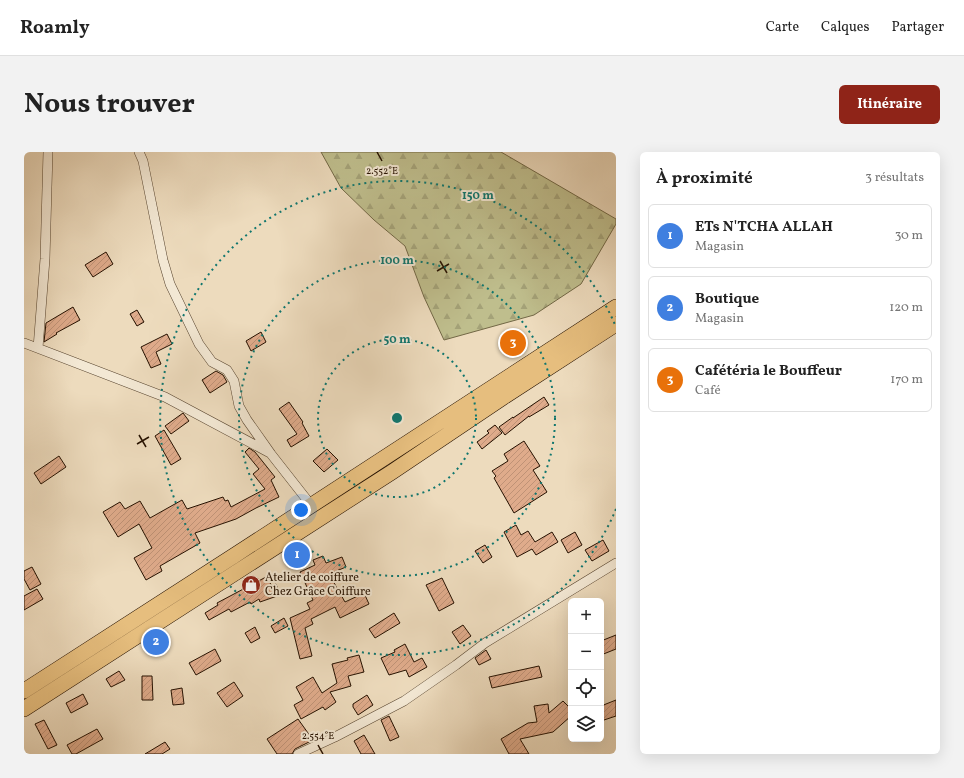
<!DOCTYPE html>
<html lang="fr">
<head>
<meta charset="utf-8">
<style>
  :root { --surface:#fff; --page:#f2f2f2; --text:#222; --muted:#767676; --line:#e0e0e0; --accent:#8f2418 }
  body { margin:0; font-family:Vollkorn,serif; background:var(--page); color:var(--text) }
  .controls { position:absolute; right:12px; bottom:12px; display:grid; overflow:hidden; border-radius:6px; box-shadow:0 4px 16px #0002 }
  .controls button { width:36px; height:36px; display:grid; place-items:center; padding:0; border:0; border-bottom:1px solid var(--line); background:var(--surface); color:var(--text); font:20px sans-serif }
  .you { position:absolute; left:277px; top:358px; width:14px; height:14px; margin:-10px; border:3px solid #fff; border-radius:50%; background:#1a73e8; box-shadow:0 0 0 6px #1a73e833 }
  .badge { display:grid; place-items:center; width:26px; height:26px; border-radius:50%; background:var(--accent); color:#fff; font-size:13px; font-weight:700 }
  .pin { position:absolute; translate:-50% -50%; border:2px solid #fff; box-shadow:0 1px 4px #0006 }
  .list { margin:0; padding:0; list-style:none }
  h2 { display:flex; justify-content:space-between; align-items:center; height:52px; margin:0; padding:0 16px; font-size:17px }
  h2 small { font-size:13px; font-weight:400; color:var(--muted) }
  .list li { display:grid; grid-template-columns:26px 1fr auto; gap:12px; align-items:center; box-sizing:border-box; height:64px; margin:0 8px 8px; padding:0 8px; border:1px solid var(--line); border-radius:6px }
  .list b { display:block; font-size:15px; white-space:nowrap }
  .list p { margin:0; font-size:13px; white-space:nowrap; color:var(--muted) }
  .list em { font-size:13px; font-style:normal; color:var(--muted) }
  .icon { flex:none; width:22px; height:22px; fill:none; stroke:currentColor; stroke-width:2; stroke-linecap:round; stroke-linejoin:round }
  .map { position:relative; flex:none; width:592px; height:602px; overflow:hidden; border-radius:6px }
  header { display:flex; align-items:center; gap:24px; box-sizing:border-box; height:56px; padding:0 20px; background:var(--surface); border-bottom:1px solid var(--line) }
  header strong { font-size:19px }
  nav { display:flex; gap:22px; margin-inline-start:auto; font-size:14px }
  .intro { display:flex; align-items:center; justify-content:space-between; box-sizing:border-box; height:96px; padding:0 24px }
  h1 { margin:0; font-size:28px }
  .button { padding:10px 18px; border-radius:6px; background:var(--accent); color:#fff; font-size:14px; font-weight:700 }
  main { display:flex; gap:24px; padding:0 24px }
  aside { flex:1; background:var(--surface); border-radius:6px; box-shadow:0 4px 16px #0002 }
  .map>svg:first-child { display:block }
  .forest { fill:url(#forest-firs); stroke:#726846 }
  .building { fill:url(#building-hatch); stroke:#251100 }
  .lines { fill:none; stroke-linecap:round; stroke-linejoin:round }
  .minor-casing { stroke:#57442f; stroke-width:10 }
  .primary-casing { stroke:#251100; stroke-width:16 }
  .minor { stroke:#f3e8d4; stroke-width:9 }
  .primary { stroke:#e6be7e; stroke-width:15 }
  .ticks { fill:none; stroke:#251100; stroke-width:1.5 }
  .ring { fill:none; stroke:#0f766e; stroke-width:2; stroke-dasharray:2 4 }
  .labels { text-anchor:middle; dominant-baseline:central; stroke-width:4; stroke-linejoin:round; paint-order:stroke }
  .poi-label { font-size:12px; fill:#251100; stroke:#f3e8d4; text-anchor:start }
  .ticks-label { font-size:10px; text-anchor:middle; fill:#251100; stroke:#f3e8d4; stroke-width:4; stroke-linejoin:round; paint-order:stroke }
  .centre { fill:#0f766e; stroke:#f3e8d4; stroke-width:2 }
  .ring-label { font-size:12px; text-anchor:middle; font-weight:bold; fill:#0f766e; stroke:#f3e8d4; stroke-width:4; stroke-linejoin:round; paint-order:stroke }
</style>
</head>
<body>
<header>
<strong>Roamly</strong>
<nav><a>Carte</a><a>Calques</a><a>Partager</a></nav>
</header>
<div class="intro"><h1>Nous trouver</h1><a class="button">Itinéraire</a></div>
<main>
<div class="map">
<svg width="592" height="602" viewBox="0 0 592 602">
  <defs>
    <pattern id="forest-firs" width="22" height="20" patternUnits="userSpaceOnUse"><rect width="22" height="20" fill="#bfbe8d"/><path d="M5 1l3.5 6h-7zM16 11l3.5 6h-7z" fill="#a4a278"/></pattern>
    <pattern id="building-hatch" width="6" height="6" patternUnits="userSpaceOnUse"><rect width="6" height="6" fill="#dfab8b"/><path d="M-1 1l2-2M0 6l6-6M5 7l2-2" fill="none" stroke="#bf9276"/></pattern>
  </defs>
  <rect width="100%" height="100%" fill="#eddbbd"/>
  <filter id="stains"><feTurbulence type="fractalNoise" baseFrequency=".005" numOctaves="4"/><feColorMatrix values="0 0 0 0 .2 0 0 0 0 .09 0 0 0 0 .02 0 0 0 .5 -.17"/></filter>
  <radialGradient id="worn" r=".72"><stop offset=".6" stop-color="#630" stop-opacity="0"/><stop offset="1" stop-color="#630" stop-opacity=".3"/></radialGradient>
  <path class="forest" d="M297,0h180l115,67v5l-35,60 -47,31 -90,25 -20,-43 -19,-51 -31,-26 -33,-32z"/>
  <path class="building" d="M82,100l7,12 -20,13 -8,-12z
    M49,155l7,13 -24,13 1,1 -13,8 2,-19z
    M113,158l7,12 -7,4 -7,-12z
    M237,180l5,10 -15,9 -5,-10z
    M143,182l5,10 -16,8 5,12 -10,4 -10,-21z
    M192,219l7,4 4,7 -17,11 -8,-13z
    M520,245l5,8 -20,12v-1l-24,19 -6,-8 14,-10v1z
    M265,250l14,20 -1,1 7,13 -18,11 -4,-7 10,-6 -18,-25z
    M159,261l6,8 -18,13 -6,-8z
    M471,273l7,8 -20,16 -5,-7 12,-9 -2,-2z
    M140,278l17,29 -10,6 -16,-29z
    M500,289l16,25 -7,4 14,22 -33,21 -20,-35 2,-2 -4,-5 16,-10 -4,-7z
    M225,296l6,4 20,25 -4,3 8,17 -23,11 -20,11 -41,14 5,10 -40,23 2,5 -16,9 -12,-22 18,-10 -13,-24 -21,13 -15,-25 17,-10 5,7 15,-8 10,17 32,-18 5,9 36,-12 2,4 3,-1 3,7 34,-18 -12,-15 6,-5 -14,-17z
    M303,297l11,11 -14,12 -11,-11z
    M35,304l7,11 -25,17 -7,-11z
    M492,373l5,10 7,-4 7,11 17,-10 6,10 -22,13 -4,-6 -15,8 -13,-25z
    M551,380l7,13 -14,8 -7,-13z
    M579,388l6,11 -17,10 -7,-11z
    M461,393l7,12 -9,6 -8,-12z
    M299,404l3,7 16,-6 4,10 -17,7 16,28 19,-9 5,11 -29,14 -5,-11 -24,12 2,5 -8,4 7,28 -12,3 -10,-41 20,-9 -3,-6 6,-3 -13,-28 15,-7 -2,-5z
    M8,415l9,17 -11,6 -6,-11v-8z
    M242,425l6,9 4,-2 4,11 -20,7 -1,-3 -8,5 -1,-2 -19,10 -2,-3 -20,11 -4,-7 13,-8 -1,-2z
    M418,426l12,25 -15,8 -13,-26z
    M13,437l6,10 -19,11v-14z
    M370,461l6,10 -25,15 -6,-9z
    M260,466l4,8 -13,7 -4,-7z
    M439,473l8,11 -11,8 -8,-12z
    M231,475l5,11 -9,5 -6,-10z
    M592,483v14l-15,6v-14z
    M381,492l9,18 8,-4 5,9 -18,10 -3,-7 -17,5 -8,-17 14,-6 -1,-2z
    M191,497l6,12 -25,14 -7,-12z
    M462,498l5,9 -12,6 -4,-7z
    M335,503l5,17 -16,4 3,10 -21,6 6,10 -11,8 -2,-3 -22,12 -7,-14 9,-5 -7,-13 17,-10 9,16 15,-10 -5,-19 16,-4 -1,-2z
    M515,514l3,11 -50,11 -3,-11z
    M95,519l6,9 -14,7 -5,-8z
    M118,524h10l1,24h-11z
    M210,530l9,14 -16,11 -10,-14z
    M158,536l2,16 -11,1 -2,-15z
    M59,542l5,10 -17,9 -5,-10z
    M343,543l6,10 -15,10 -5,-8v-3z
    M592,548v16l-15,5v-15z
    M539,549l8,8v7l-18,16 -33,7 9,15h-20l-8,-15 27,-16 9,-1 -3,-16 14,-2 1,9z
    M365,564l10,21 -9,4 -9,-21z
    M274,567l15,21 -18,9 -3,5h-15l-10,-15z
    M20,568l13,25 -9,4 -13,-25z
    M73,577l6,10 -27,15h-4l-5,-9z
    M340,583l11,19h-14l-7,-13z
    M141,590l5,7 -8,5h-17z"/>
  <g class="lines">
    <g class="minor-casing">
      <path id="minor" d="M115,0l4,9 20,99 7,24 29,60 13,18 15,8 7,11 5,25 8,14 24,34 40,51
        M0,191l141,54 105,56
        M14,196l7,-89 3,-107
        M274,602l37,-17 69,-36 52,-36 29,-22 131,-80"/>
    </g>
    <g class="primary-casing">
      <path id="primary" d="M0,539c198,-127 395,-255 592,-384
        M0,557l368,-237 110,-74 114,-74"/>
    </g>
    <use href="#minor" class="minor"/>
    <use href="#primary" class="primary"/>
  </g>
  <path class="ticks" d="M353,0l5,9M416,109l7,12M413,119l12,-7M115,283l7,12M113,292l12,-7M294,593l5,9"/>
  <g class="ring">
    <circle cx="373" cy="266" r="79"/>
    <circle cx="373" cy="266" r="158"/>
    <path d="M592 357A237 237 0 1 1 592 175"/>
  </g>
  <defs>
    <g id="shop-disc" transform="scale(1)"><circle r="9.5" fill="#8f2418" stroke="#f3e8d4"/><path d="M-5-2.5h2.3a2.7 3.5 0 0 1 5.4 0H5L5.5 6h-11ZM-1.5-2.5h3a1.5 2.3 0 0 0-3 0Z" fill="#fff"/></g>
  </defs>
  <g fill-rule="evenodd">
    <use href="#shop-disc" x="227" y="433"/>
  </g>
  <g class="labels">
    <g class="poi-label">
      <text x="241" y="426">Atelier de coiffure<tspan x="241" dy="14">Chez Grâce Coiffure</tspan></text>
    </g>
  </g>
  <g class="ticks-label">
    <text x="358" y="22">2.552°E</text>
    <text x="294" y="587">2.554°E</text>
  </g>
  <circle cx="373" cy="266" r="6" class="centre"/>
  <g class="ring-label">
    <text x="454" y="47">150 m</text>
    <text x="373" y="112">100 m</text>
    <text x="373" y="191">50 m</text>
  </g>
  <rect width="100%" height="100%" filter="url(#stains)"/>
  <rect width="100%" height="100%" fill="url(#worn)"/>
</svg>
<div class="controls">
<button>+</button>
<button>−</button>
<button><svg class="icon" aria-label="locate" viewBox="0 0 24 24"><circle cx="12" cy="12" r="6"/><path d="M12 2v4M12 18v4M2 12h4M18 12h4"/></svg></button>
<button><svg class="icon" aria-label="layers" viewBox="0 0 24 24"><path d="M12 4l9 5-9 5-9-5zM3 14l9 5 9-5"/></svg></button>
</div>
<div class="you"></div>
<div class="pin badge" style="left:273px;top:403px;background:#3f7fe0">1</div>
<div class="pin badge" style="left:132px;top:490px;background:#3f7fe0">2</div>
<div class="pin badge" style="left:489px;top:191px;background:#e8710a">3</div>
</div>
<aside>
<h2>À proximité<small>3 résultats</small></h2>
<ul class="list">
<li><span class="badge" style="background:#3f7fe0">1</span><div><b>ETs N'TCHA ALLAH</b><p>Magasin</p></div><em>30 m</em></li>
<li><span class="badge" style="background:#3f7fe0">2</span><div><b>Boutique</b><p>Magasin</p></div><em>120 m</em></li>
<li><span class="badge" style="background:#e8710a">3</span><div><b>Cafétéria le Bouffeur</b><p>Café</p></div><em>170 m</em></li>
</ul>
</aside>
</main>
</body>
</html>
